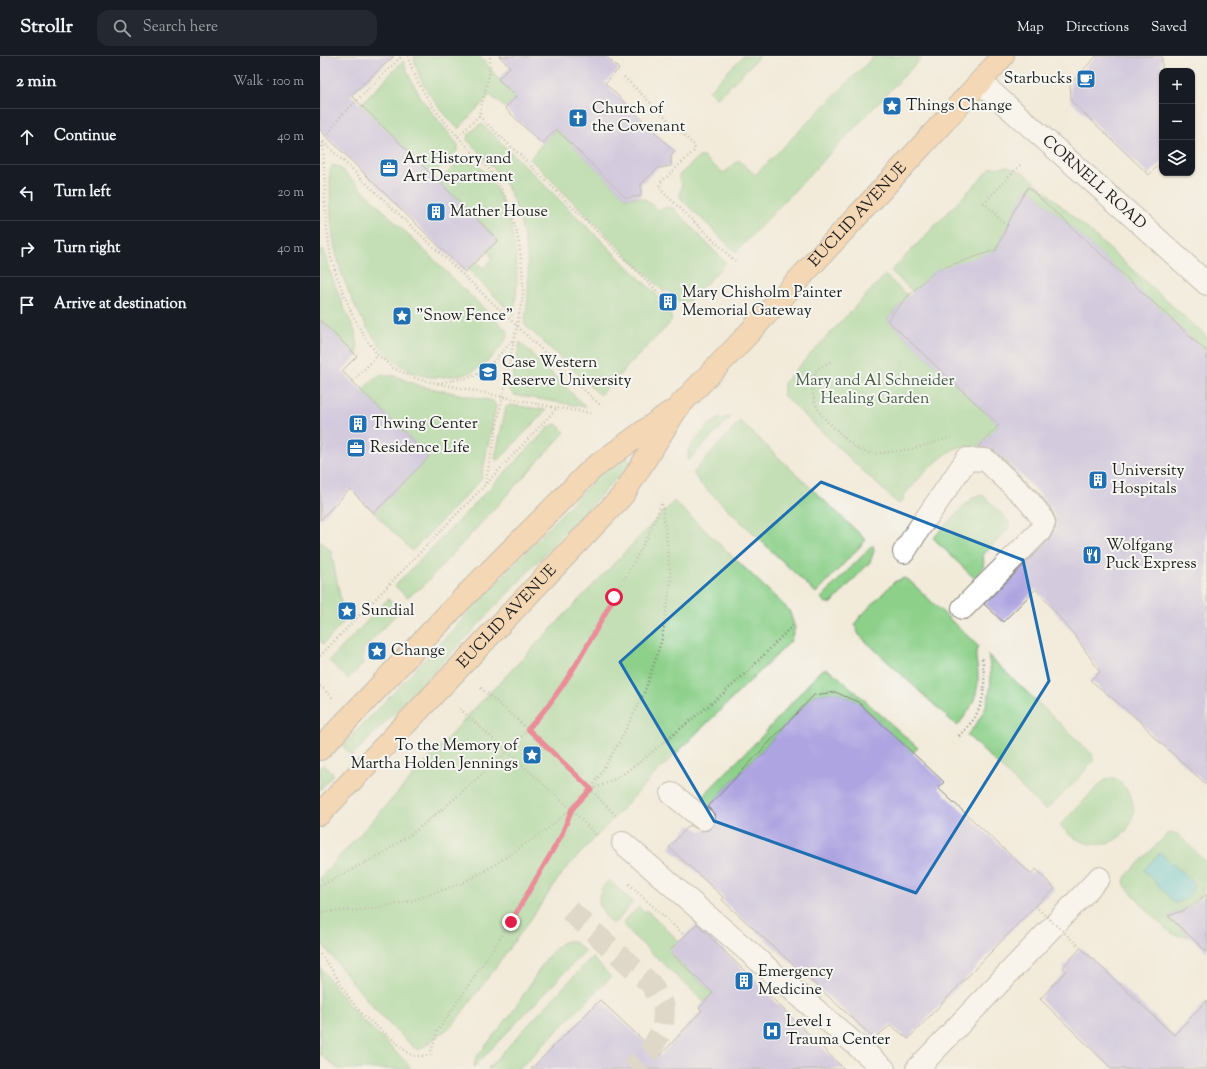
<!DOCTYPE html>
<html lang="en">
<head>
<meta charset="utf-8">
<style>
  :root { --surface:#171b24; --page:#242831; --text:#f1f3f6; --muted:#9ea1a6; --line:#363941 }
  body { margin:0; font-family:"Sorts Mill Goudy",serif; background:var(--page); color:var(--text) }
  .controls { position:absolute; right:12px; top:12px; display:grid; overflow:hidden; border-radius:8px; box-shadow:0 1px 3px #0004 }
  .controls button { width:36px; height:36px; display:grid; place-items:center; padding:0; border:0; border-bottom:1px solid var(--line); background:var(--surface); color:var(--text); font:20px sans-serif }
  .stop { position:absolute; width:12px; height:12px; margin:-9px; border:3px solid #e11d48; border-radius:50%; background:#fff }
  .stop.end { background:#e11d48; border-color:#fff; box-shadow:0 1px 4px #0008 }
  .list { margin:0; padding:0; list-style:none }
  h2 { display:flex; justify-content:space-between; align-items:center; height:52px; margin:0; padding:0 16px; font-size:17px }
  h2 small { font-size:13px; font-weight:400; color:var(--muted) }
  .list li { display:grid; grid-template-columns:26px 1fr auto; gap:12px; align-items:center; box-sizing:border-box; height:56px; padding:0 16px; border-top:1px solid var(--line) }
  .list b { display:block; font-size:15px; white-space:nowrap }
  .list em { font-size:13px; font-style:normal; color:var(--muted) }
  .icon { flex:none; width:22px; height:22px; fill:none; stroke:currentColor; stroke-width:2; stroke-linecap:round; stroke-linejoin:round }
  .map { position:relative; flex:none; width:887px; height:1013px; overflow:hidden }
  header { display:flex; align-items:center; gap:24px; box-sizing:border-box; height:56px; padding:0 20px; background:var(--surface); border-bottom:1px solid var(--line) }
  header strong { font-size:19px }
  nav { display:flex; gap:22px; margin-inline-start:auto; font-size:14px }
  .search { width:280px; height:36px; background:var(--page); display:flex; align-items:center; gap:10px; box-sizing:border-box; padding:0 14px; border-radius:12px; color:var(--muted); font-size:15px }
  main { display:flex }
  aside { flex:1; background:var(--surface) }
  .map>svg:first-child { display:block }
  .green { fill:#8cd089; stroke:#547652 }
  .water { fill:#59c6cf; stroke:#3a7176 }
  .building { fill:#ada4e1 }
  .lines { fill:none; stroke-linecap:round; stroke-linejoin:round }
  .minor-tunnel { stroke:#c7c2b4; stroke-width:22; stroke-dasharray:22 11; stroke-linecap:butt }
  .minor-casing { stroke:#87847b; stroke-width:24 }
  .major-casing { stroke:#87847b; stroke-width:24 }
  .path { stroke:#87847b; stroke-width:2.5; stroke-dasharray:1 3; stroke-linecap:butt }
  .minor { stroke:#fff; stroke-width:22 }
  .major { stroke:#f6be87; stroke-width:22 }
  .path-bridge { stroke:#87847b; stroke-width:2.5; stroke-dasharray:1 3; stroke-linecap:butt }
  .route { stroke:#e11d48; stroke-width:5 }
  .marked { fill:none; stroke:#1f6fb2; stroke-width:3; stroke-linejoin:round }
  .labels { text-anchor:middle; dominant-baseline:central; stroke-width:4; stroke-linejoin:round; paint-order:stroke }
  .poi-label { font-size:16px; fill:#1c1c1c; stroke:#f6f6f2; text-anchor:start }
  .street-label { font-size:16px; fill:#1c1c1c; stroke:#f6f6f2 }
  .park-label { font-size:16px; fill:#435b42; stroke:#f6f6f2 }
</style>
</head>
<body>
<header>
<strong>Strollr</strong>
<div class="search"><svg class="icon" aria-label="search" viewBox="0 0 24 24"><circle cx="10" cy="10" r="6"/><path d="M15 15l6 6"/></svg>Search here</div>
<nav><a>Map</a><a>Directions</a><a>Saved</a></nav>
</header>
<main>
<aside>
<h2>2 min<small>Walk · 100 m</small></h2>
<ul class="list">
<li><svg class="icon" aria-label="ahead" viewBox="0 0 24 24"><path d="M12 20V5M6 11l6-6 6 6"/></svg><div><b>Continue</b></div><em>40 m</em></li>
<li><svg class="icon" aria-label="left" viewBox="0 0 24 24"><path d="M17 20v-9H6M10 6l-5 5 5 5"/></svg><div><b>Turn left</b></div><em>20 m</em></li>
<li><svg class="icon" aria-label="right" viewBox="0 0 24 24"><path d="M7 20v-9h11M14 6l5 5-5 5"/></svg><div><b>Turn right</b></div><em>40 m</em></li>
<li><svg class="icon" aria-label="arrive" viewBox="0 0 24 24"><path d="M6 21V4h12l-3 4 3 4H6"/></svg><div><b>Arrive at destination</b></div></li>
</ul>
</aside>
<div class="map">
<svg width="887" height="1013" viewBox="0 0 887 1013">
  <rect width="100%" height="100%" fill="#f6f6f2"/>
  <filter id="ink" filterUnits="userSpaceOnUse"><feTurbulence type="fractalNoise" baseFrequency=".025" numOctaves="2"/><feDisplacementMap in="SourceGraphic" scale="8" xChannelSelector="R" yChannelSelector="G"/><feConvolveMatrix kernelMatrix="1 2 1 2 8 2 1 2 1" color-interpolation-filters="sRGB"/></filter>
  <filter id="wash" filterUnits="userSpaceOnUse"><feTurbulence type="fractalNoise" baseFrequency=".012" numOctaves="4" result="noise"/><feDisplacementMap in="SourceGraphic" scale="16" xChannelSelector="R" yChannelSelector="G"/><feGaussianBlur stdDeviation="0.9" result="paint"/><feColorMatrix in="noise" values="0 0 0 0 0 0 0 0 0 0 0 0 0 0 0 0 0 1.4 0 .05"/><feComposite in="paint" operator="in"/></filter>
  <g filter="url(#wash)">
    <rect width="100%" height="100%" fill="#f2ebda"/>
    <path class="green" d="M94,0h65l6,6 13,17 18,18 -11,11 -15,-13 -32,34c-19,-21 -40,-44 -44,-73z
      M423,0h17l-43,43 -8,-8z
      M554,0h49l-187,196 -55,-53 -1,-6 2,-8 -3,-5v-5l20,-18h5l8,8 12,8 15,-13 16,15z
      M83,5l8,19 12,21 35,44v5l-26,25 -85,-56z
      M159,69h4l176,172 -3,4 14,13 2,7 -72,74 -76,-71c10,-44 3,-106 -22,-145 -10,-14 -23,-27 -35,-39l1,-5z
      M236,73l70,69c18,-2 20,1 32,12l9,-3 6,1 53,55 -36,37 -10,3 -13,-13 -3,2 -134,-133 12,-15z
      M144,100h4c5,5 11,10 16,15 30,37 39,98 29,144l-45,-46 7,-8 8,7 10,-10 -6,-7 11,-11 -59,-58z
      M13,109l6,2 170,166c-8,16 -21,30 -37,39 -6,3 -14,4 -21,4 -10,2 -23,2 -33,-2 -43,-14 -74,-83 -83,-125 -5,-26 -5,-52 -5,-78z
      M688,111l16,6 10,8 173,156v8l-4,4 -175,-162 -12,20 -20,43 -83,42 -22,-21 95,-98 5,-5z
      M0,194h4c4,18 11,36 18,53 7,17 19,34 15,53l-37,-36z
      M565,219l23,21 -21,24 112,105 -22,23c-4,0 -9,-2 -12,-2 -21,2 -48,36 -62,50l1,3 -6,5 -115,-109v-7l2,-7z
      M200,286l66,65 -72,-12 -4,-4z
      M61,319l14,1 25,10 73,15 3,5 -15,74 -69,71 -38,-38 55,-56 -67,-66 12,-13z
      M191,349l35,5 -45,48 -5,2 -1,-2 11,-51z
      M411,361l-43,44v-10l5,-8 17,-19 8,-5z
      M420,365l126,119 -50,53 -116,-110 -7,-10z
      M236,368l9,8 -143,155 -15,10 -12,-11 154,-159z
      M299,397h6l6,8 -1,3 -207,219 -71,73 -10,-10 53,-55z
      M661,439l4,2 23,23 1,5 -1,5 -25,25c2,13 0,14 -9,23l-41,-40 40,-41z
      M354,445l115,109 6,18 -5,14 -135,132 -92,98 -30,44 -80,109 -34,25 -6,-3 -36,-35 -25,-30 -32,-41v-63l156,-171z
      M0,485l11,10 14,70 -22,23 -3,-3z
      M553,489l1,6 -4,11 -38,41c-5,1 -8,-1 -11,-5z
      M584,522l7,4 67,64c-5,10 0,18 0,28 1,22 -8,37 -21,52l-98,-91 -4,-11 4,-6 35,-36z
      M68,543l12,11 -37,40v14l-15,15 -19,-18z
      M668,599l104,99 1,7c-14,17 -31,35 -48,49l-78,-75c22,-23 28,-50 21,-80z
      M506,613l5,2 11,9 76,68 -6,5 -54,-51 -23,-10 -21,3 -112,118 -8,-8 68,-69 58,-65z
      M3,709l11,9 -14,16v-23z
      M790,722h5c50,37 -12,98 -55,47l42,-43z
      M850,777l8,1 29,29c0,33 -8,42 -39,53l21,20c-5,1 -10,1 -15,-2 -15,-8 -35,-34 -48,-47l-2,-5 2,-6 40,-41z
      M289,824l24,22 -14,17 -7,5c-14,-15 -19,-29 -3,-44z
      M319,851l5,5 3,-2 32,31 -10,11 44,41 -9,9 -79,-74 -2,-4 1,-3z
      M247,885l7,1 11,9 -111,116 1,-8 36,-45 37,-58 13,-13z
      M272,901l19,20 -92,92h-32z
      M0,911l28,37 14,16 15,13 30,30 3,6h-72l-18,-15z"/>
    <path class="water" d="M840,797l34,30c-1,10 -9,19 -19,20l-31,-33z"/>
    <g id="blocks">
      <path class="building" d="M0,0h74l-43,39 147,145 -33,32 -145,-142z
        M179,0h107l13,13 -14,14 70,69 -4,4v10l-13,2 -17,16v12l-15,2 -70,-69 -14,15 -37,-36 11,-11 -18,-18 12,-12z
        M776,0h66v105l-13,14 -78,-74 -1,-17z
        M708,131l179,165v433l-52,-47 -15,-17 -50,-41 10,-8 -24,-35 -40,-48 -33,33 -19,-18 65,-64 6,-12 1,-5 -1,-5 -5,-11 -13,-16 -42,-40 -8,-3 -9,-1 21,-22 -112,-105 21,-24 28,-26 60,-20 20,-43z
        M0,264l37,36 -15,15 87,86 -55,56 -24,-24 -30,31z
        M515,636l23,10 86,80 -6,6 93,86 5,-5 19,20 -20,17 -127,133 -17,-14 -17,13 -152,-138 2,-2 -55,-51 21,-22 11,6 7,-1 4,-3 3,-6v-6l-7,-8 106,-112z
        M887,838v58l-39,-36 17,-6z
        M377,868l147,145h-313l69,-69 60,56 42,-46 -3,-2 14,-15 -44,-42z
        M761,892l93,87 33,-35v69h-95l-72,-70 26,-28 -3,-4z"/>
    </g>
  </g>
  <g filter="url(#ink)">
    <use href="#blocks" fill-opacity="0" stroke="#87847b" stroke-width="1"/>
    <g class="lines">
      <path class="minor-tunnel" d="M249,854l82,74 13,23 -1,21 -11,20 -20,21"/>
      <g class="minor-casing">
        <g id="minor">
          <path id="s1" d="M660,26l162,143 65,59"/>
          <path d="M584,496l14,-22 49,-71 19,1 41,39 13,16 4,8 -4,8 -77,77"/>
          <path d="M352,738l31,25"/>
          <path d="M303,787l261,226"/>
          <path d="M597,1013l182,-191"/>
        </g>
      </g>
      <g class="major-casing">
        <g id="major">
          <path d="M0,693l145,-153 127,-127 77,-56"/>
          <path id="s2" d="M0,758l303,-319 55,-88 58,-60 149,-161 95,-104 23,-26"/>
        </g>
      </g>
      <path class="path" d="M88,0c9,33 30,59 53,84 12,13 27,25 36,41 20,34 26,75 26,114l-38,190
        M304,21l69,67 2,5 -1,2 -33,31 -2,5 3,4 73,70
        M159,60l45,43 137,136
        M138,80l21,-20 11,-45v-15
        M3,86l3,79 5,37 10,29 11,27 12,22 14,19 15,13 24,11 140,29
        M3,86l277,263
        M0,91l19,-29 63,-62
        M687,170l-23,-23 36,-38
        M510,306c-4,2 -8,4 -11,6 -12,11 -6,35 2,46 4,6 11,12 17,17 9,9 19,21 32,22 12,1 38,-3 49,-6 11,-3 21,-7 32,-9
        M33,325l25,-26
        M118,327l34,-6 16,-10 25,-27
        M0,600l165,-171 72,-77 35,5
        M0,630l13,12
        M161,632c46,40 92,82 134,127
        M140,653l111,100 25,26
        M639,680c26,-25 28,-45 23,-80
        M271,733c29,-8 55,-32 78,-51 27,-22 55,-44 81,-69 14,-14 28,-29 42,-43
        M309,828l56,52
        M0,830l60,-31 34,-23 32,-26 61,-54 36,-38 13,-19 42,-68 50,-91 14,-34
        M0,856l43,-2 48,-9 54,-19 28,-16 53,-36 25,-21 20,-20 29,-48 25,-50 17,-52 9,-60 -9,-78
        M0,898c14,16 23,36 36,53 10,12 23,21 35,31 15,12 17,21 39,17l7,-23 74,-110 50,-86 10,-27"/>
      <use href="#minor" class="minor"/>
      <use href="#major" class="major"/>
      <path class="path-bridge" d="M715,850l46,42"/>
    </g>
  </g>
  <g class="lines" filter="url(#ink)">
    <path class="route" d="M191,866l50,-86 11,-27 19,-20 -63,-60c36,-38 61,-86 86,-132"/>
  </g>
  <path d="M0 0H887V1013H0ZM501,426l202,78 26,121 -133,212 -202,-72 -94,-159z" fill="#f2ebda" fill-opacity=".55" fill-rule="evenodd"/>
  <path class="marked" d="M501,426l202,78 26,121 -133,212 -202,-72 -94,-159z"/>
  <defs>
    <g id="cafe-square" transform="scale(1)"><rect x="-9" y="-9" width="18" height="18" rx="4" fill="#1f6fb2" stroke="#f6f6f2"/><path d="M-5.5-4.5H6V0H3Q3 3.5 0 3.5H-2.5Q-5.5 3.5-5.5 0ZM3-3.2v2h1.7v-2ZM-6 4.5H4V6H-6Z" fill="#fff"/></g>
    <g id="sight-square" transform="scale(1)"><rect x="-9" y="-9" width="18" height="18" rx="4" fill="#1f6fb2" stroke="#f6f6f2"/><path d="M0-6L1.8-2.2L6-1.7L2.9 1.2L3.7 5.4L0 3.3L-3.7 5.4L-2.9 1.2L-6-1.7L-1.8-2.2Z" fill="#fff"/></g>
    <g id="church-square" transform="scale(1)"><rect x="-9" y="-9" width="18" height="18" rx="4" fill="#1f6fb2" stroke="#f6f6f2"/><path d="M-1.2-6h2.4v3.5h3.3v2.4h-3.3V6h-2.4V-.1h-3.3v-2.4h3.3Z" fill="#fff"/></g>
    <g id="office-square" transform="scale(1)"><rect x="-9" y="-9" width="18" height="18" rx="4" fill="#1f6fb2" stroke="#f6f6f2"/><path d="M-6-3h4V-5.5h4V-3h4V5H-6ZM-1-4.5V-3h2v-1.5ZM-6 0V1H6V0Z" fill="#fff"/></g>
    <g id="building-square" transform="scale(1)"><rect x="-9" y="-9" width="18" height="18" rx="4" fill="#1f6fb2" stroke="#f6f6f2"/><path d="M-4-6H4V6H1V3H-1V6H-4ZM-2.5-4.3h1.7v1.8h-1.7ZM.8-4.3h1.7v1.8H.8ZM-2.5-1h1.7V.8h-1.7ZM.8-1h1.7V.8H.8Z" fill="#fff"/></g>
    <g id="university-square" transform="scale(1)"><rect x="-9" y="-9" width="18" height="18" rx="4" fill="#1f6fb2" stroke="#f6f6f2"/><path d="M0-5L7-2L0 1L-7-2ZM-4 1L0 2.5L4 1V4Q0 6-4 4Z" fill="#fff"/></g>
    <g id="restaurant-square" transform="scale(1)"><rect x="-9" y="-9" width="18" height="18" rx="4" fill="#1f6fb2" stroke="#f6f6f2"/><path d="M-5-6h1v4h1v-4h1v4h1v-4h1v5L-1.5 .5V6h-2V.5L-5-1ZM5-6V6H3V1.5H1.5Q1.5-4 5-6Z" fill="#fff"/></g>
    <g id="hospital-square" transform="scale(1)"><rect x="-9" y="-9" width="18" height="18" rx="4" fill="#1f6fb2" stroke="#f6f6f2"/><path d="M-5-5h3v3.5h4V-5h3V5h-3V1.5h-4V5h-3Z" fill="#fff"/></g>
  </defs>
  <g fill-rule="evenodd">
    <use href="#cafe-square" x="766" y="23"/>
    <use href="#sight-square" x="572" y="50"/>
    <use href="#church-square" x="258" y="62"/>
    <use href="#office-square" x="69" y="112"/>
    <use href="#building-square" x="116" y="156"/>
    <use href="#building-square" x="348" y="246"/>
    <use href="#sight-square" x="82" y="260"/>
    <use href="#university-square" x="168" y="316"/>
    <use href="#building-square" x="38" y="368"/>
    <use href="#office-square" x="36" y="392"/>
    <use href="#building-square" x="778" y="424"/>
    <use href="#restaurant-square" x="772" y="499"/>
    <use href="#sight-square" x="27" y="555"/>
    <use href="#sight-square" x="57" y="595"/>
    <use href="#sight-square" x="212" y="699"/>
    <use href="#building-square" x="424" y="925"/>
    <use href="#hospital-square" x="452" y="975"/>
  </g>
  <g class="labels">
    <g class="poi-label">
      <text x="752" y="23" text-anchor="end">Starbucks</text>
      <text x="586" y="50">Things Change</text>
      <text x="272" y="53">Church of<tspan x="272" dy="18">the Covenant</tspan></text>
      <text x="83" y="103">Art History and<tspan x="83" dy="18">Art Department</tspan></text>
      <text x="130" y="156">Mather House</text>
      <text x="362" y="237">Mary Chisholm Painter<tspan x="362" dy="18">Memorial Gateway</tspan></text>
      <text x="96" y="260">"Snow Fence"</text>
      <text x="182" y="307">Case Western<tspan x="182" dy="18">Reserve University</tspan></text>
      <text x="52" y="368">Thwing Center</text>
      <text x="50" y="392">Residence Life</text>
      <text x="792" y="415">University<tspan x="792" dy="18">Hospitals</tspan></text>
      <text x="786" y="490">Wolfgang<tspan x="786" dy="18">Puck Express</tspan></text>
      <text x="41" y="555">Sundial</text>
      <text x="71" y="595">Change</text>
      <text x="198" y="690" text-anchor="end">To the Memory of<tspan x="198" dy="18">Martha Holden Jennings</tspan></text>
      <text x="438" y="916">Emergency<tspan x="438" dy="18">Medicine</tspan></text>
      <text x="466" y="966">Level 1<tspan x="466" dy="18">Trauma Center</tspan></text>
    </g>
    <g class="street-label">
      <text stroke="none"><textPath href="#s1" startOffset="152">CORNELL ROAD</textPath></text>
      <text stroke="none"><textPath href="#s2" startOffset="807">EUCLID AVENUE</textPath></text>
      <text stroke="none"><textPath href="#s2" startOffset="272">EUCLID AVENUE</textPath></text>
    </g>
    <g class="park-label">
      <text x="555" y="325">Mary and Al Schneider<tspan x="555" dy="18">Healing Garden</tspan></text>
    </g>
  </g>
</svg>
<div class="controls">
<button>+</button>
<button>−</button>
<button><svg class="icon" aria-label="layers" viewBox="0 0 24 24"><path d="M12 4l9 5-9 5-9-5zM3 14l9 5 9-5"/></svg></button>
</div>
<div class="stop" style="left:294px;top:541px"></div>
<div class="stop end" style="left:191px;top:866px"></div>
</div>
</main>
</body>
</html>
